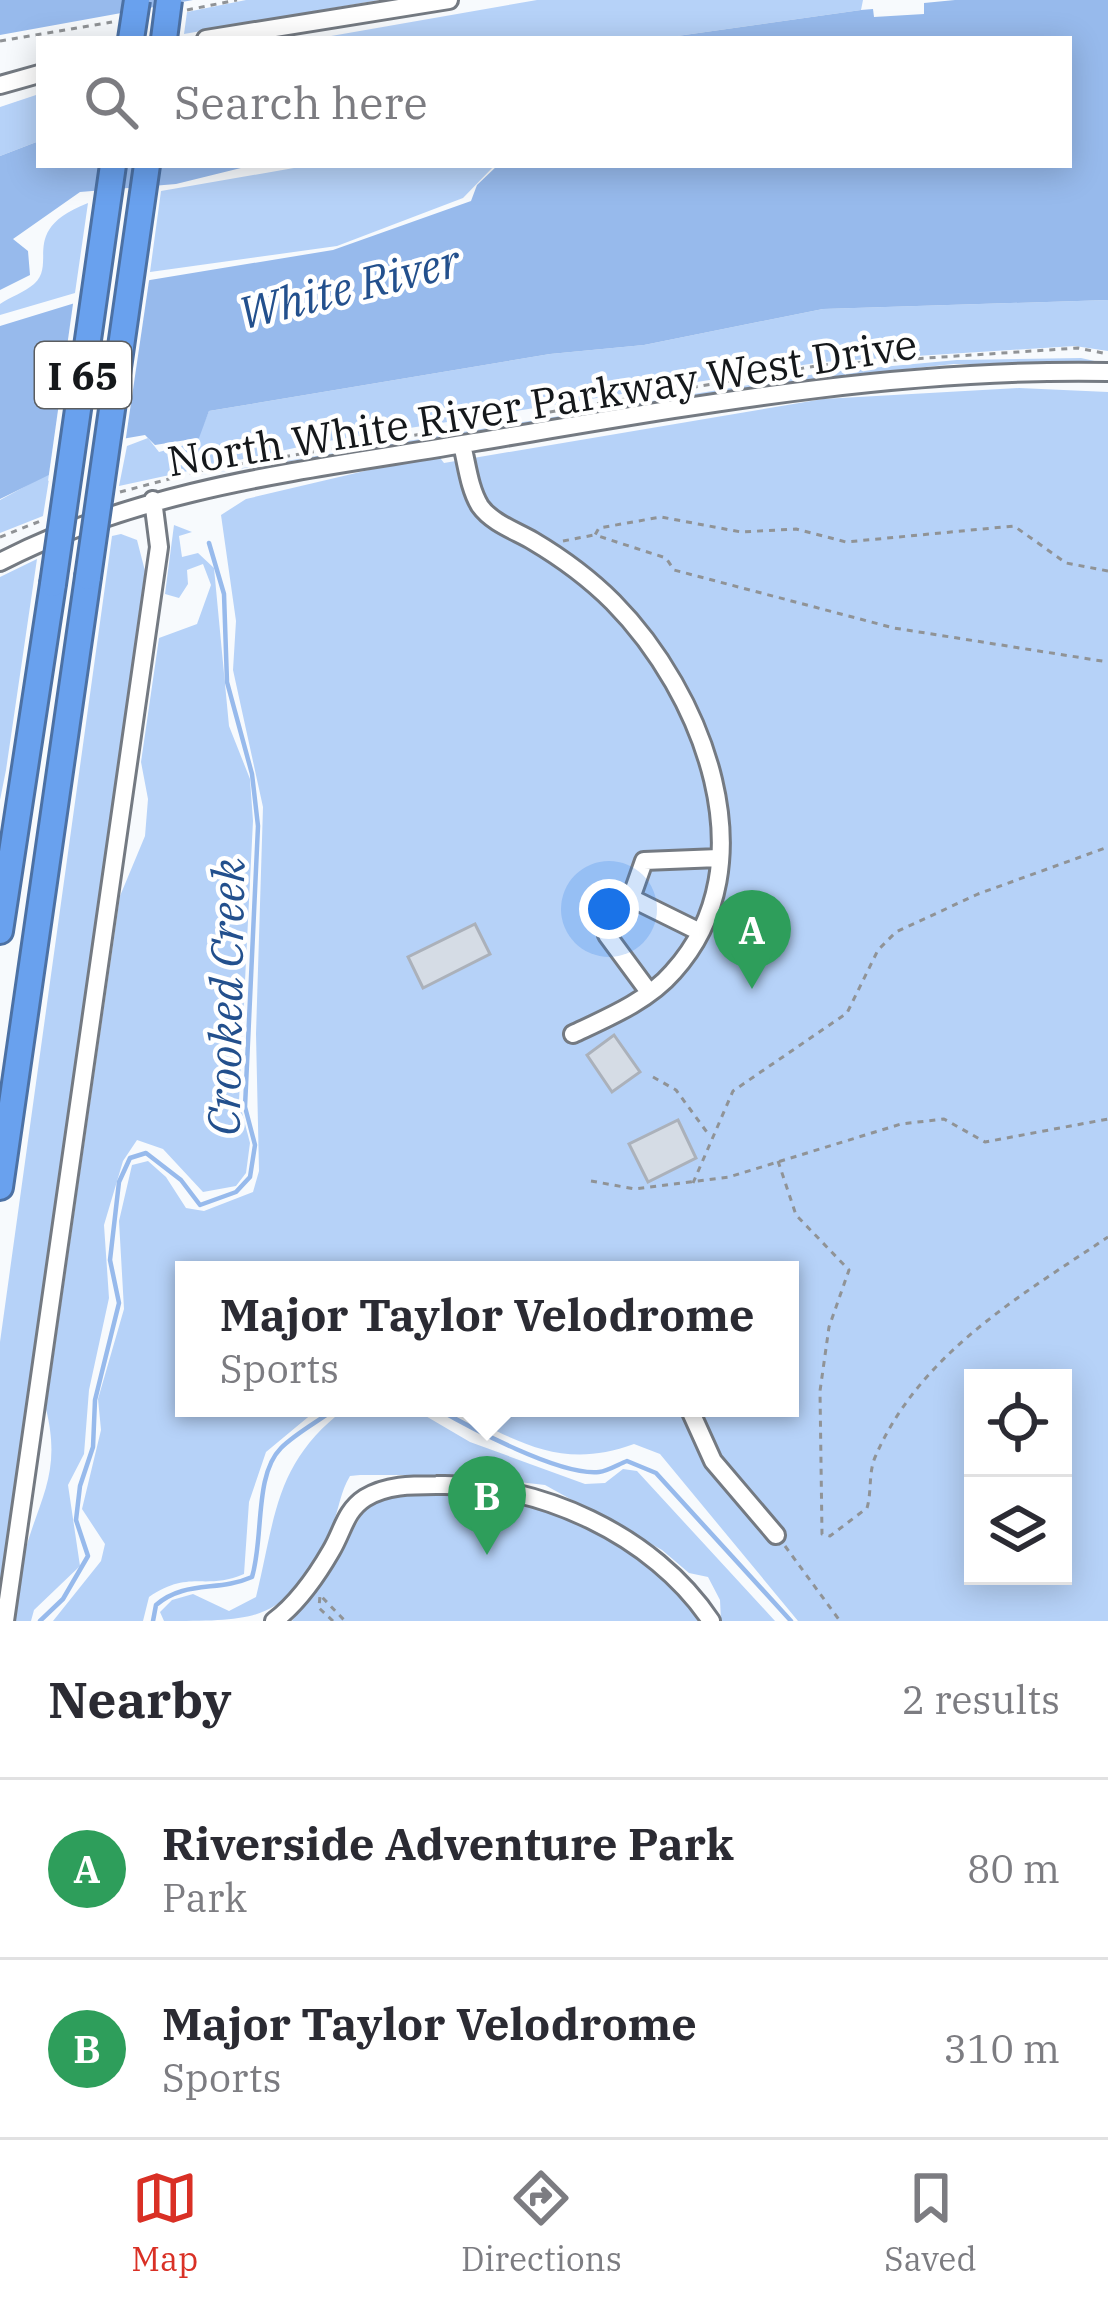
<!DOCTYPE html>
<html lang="en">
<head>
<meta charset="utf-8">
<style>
  :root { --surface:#fff; --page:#f7f7f7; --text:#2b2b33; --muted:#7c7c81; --line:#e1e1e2; --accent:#d93025 }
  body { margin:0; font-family:"IBM Plex Serif",serif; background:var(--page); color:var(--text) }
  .controls { position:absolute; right:36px; bottom:36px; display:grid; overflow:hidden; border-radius:0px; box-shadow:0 6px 30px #0003 }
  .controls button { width:108px; height:108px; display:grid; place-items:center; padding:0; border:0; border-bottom:3px solid var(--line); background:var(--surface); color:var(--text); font:60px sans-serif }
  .you { position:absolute; left:609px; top:909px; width:42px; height:42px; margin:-30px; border:9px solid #fff; border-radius:50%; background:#1a73e8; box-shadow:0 0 0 18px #1a73e833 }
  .badge { display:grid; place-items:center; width:78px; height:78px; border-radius:50%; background:var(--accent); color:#fff; font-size:39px; font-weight:700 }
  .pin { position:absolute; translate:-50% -99px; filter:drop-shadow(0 3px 6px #0008) }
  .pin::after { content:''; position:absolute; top:63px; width:42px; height:36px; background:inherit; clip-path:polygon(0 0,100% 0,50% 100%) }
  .popup { position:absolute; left:175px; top:1261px; width:624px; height:156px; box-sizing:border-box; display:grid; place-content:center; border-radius:0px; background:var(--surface); filter:drop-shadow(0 3px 9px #0005); font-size:39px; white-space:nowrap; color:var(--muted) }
  .popup b { font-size:45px; color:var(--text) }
  .popup::after { content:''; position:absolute; left:50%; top:100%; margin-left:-24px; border:24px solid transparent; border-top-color:var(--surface) }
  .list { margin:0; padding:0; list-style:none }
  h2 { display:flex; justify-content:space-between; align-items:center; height:156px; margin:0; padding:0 48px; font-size:51px }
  h2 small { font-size:39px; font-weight:400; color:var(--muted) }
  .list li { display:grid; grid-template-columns:78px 1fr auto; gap:36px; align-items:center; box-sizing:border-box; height:180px; padding:0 48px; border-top:3px solid var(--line) }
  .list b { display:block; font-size:45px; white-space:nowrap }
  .list p { margin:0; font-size:39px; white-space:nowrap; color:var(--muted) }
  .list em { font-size:39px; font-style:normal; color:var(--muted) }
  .icon { flex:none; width:66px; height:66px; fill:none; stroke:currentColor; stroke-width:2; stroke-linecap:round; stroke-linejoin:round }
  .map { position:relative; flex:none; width:1108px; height:1621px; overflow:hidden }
  .search { position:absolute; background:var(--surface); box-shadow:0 6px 30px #0003; left:36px; right:36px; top:36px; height:132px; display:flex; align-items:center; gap:30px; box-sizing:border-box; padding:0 42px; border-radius:0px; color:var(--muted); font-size:45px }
  .sheet { height:516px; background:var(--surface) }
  nav { display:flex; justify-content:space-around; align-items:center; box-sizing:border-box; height:168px; border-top:3px solid var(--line); background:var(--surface); font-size:33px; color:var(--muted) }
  nav a { display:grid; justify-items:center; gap:6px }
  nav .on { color:var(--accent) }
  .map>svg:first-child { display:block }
  .green { fill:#b6d2f8; fill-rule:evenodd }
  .water { fill:#97baec }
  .pier { fill:#f7fafd }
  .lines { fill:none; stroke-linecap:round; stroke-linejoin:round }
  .stream { stroke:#97baec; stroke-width:4.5 }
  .building { fill:#d5dce5; stroke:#abb1ba; stroke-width:3 }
  .minor-casing { stroke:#747a82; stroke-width:22 }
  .highway-casing { stroke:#4c71a4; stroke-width:30 }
  .path { stroke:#909396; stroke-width:3; stroke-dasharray:6 6; stroke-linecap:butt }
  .minor { stroke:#fff; stroke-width:16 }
  .highway { stroke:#69a1ee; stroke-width:24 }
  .highway-bridge-casing { stroke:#4c71a4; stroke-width:30; stroke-linecap:butt }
  .highway-bridge { stroke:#69a1ee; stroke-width:24 }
  .labels { text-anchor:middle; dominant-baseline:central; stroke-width:9; stroke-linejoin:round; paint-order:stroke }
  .shield { fill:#fff; stroke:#5b5d5f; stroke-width:3 }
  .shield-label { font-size:39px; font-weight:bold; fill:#15181b }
  .street-label { font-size:42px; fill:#15181b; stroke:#fff }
  .water-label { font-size:45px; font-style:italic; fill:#23508d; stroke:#fff }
</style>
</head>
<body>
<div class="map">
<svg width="1108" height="1621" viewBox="0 0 1108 1621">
  <rect width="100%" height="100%" fill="#f7fafd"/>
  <path class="green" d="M246,0h133l-195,34 3,-22z
    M537,0h326l-2,10 -205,29h-342z
    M39,94v47l-39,15v-49z
    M311,165h184l-32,33 -126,48 -187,26 11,-81z
    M88,203l-13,90 -75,22v-11c10,-7 25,-12 34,-20 24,-21 -16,-54 54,-81z
    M1108,300v51l-33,-5 -253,16 -500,80 -203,44 8,-40 21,-8 11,14 37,-10 13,-31 341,-57 94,-9 179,-36z
    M1081,358l27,6h-154l-123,13 -637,99 634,-104 129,-12z
    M1019,388l89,4v1229h-310l-138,-167 -26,-10c-73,27 -117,-3 -183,-36h339v-138h-606v138h135l-53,44 -17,50 -5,72c-38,17 -54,-5 -95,23l-6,24h-90l48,-60 4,-17 -23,-35 19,-79 -3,-31 26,-90 -5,-88 13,-56 16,-4 18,16 20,31 18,3 49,-19 6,-21 -3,-137 7,-227 -30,-137 3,-49 -15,-106 25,-16 191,-45 7,9 379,-64zM973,1378h90v198h-90z
    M50,473l-7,43 -43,17v-33z
    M174,525l18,7 -13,4 3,21 16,-4 16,15 15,158 21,53 3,42 -14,280 11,42 -4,30 -10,13 -33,6 -40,-43 -26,-9 -14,21 -19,64 5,73 -20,92 -5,64 -16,31 12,81 -46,44 -3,11h-16c3,-21 4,-45 9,-66 15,-57 38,-81 22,-146l74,-513 25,-60 3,-37 -7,-37 18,-124 38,-14 14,-39 -8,-21 -16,6 1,14 -9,14 -14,-4z
    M121,534l16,6 8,31 -145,1019v-248l112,-806z
    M37,559l-31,211 -6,30v-223z
    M346,1408h66l58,34 115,42 20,-1 18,-14 14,2 138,150h-54l-1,-21 -12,-23 -19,-4 -27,-23 -117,-65 -85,-10h-100l-10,1c-10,16 -11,35 -19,52 -45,93 -66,93 -167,93l-4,-9 12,-12 21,-6 36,17 27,-14c20,-81 18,-134 90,-189z
    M503,1491l117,52 76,64 8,14h-412l41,-55 34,-61 27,-10z"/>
  <path class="water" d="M0,0h193l-193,35z
    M955,0h153v300l-285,9 -179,36 -94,9 -341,57 -10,27 -44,7 -10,-10 -23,4 -122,60v-173l150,-46 183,-30 138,-49 6,-16 21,-20h571v-126h-413l205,-29 12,-1 1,8 50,-3v-11z
    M39,141v24h252l-46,2 -69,17 -96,8 -67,47 15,12 2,24 -30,15v-134z"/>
  <path class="pier" d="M150,274l-25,170 -77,37 26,-184z"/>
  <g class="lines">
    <path class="stream" d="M436,1408c35,20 124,68 163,64 9,-1 20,-8 28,-11l29,12 135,148
      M40,1621l23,-22 25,-43 -12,-36 4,-34 13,-39 2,-47 24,-97 -9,-43 9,-78 11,-24 16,-5 35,27 19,25 36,-13 14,-15 5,-32 -10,-38 13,-281 -6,-52 -25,-92 -3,-88 -15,-51
      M153,1621l3,-16c29,-25 62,-13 96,-28 12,-39 2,-102 29,-129 15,-15 38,-27 55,-40"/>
  </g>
  <path class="building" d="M475,924l15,30 -67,34 -15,-31z
    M614,1035l26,37 -28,20 -25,-37z
    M678,1120l18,38 -48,24 -19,-38z"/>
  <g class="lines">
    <g class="minor-casing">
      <path id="minor" d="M206,39l243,-39
        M0,85l39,-11
        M462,445c5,19 7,43 18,61 12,17 36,25 53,35 27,16 58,39 80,61 89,90 158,262 60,370 -25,29 -66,46 -100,62
        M0,562c149,-77 312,-92 475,-120 210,-35 419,-74 633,-70
        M631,898l69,34
        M649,992l-42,-57 24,-37 13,-37 75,-3
        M689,1408l24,53 63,74
        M5,1621l154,-1074 -6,-47
        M274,1621c24,-18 42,-44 57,-70 12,-20 14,-40 34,-53 21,-13 47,-13 71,-13 102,-3 218,50 275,136"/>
    </g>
    <g class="highway-casing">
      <path id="highway" d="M0,931l53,-347
        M0,1187l88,-610"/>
    </g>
    <path class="path" d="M187,10l50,-10
      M0,41l112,-19
      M538,414l284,-49 256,-17 30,6
      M120,492l83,-22 243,-40
      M0,537l43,-17
      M563,541l31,-6
      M1108,571l-42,-8 -52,-37 -168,16 -50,-13 -55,3 -80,-15 -62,11 -4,7 71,23 8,12 220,58 214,34
      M653,1077l23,13 33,45
      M778,1161l18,54 53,55 -20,57 -9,64 2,143 8,2 37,-28c5,-17 1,-36 9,-53 45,-102 144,-159 232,-218
      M591,1181l44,8 94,-12 172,-53 43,-5 41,23 123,-23
      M693,1183l40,-92 114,-78 31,-63 18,-18 82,-38 130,-47
      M785,1546l55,75
      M333,1621l-14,-13 1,-13 25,26"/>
    <use href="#minor" class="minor"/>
    <use href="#highway" class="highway"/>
    <g class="highway-bridge-casing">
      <path id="highway-bridge" d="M131,39l6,-39
        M164,39l5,-39
        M88,577l59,-412
        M53,584l60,-419"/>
    </g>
    <use href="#highway-bridge" class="highway-bridge"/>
  </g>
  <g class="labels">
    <rect class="shield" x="35" y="342" width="96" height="66" rx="9"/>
    <g class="shield-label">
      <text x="83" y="375">I 65</text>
    </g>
    <g class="street-label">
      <text transform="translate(542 402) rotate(-9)">North White River Parkway West Drive</text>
    </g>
    <g class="water-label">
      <text transform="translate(349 286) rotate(-14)">White River</text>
      <text transform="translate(225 997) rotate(-89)">Crooked Creek</text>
    </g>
  </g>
</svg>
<div class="controls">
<button><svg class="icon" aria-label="locate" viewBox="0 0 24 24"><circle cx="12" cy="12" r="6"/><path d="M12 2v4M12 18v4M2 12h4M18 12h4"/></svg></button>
<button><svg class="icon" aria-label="layers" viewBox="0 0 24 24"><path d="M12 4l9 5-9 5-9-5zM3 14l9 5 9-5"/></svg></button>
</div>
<div class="you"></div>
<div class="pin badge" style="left:752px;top:989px;background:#2e9e5b">A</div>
<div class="pin badge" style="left:487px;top:1555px;background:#2e9e5b">B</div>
<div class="popup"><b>Major Taylor Velodrome</b>Sports</div>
<div class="search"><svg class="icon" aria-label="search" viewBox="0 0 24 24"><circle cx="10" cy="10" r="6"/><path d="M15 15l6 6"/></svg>Search here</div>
</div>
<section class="sheet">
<h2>Nearby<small>2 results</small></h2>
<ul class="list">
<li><span class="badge" style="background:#2e9e5b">A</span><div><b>Riverside Adventure Park</b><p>Park</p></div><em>80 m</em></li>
<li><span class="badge" style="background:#2e9e5b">B</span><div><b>Major Taylor Velodrome</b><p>Sports</p></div><em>310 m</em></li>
</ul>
</section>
<nav>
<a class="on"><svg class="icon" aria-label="map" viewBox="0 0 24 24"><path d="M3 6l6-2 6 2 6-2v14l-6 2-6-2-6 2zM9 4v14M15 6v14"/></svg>Map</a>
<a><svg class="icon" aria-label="directions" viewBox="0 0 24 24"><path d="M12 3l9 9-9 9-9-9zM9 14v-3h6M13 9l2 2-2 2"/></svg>Directions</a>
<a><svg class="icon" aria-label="saved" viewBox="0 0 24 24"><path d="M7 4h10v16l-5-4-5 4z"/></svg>Saved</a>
</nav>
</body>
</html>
